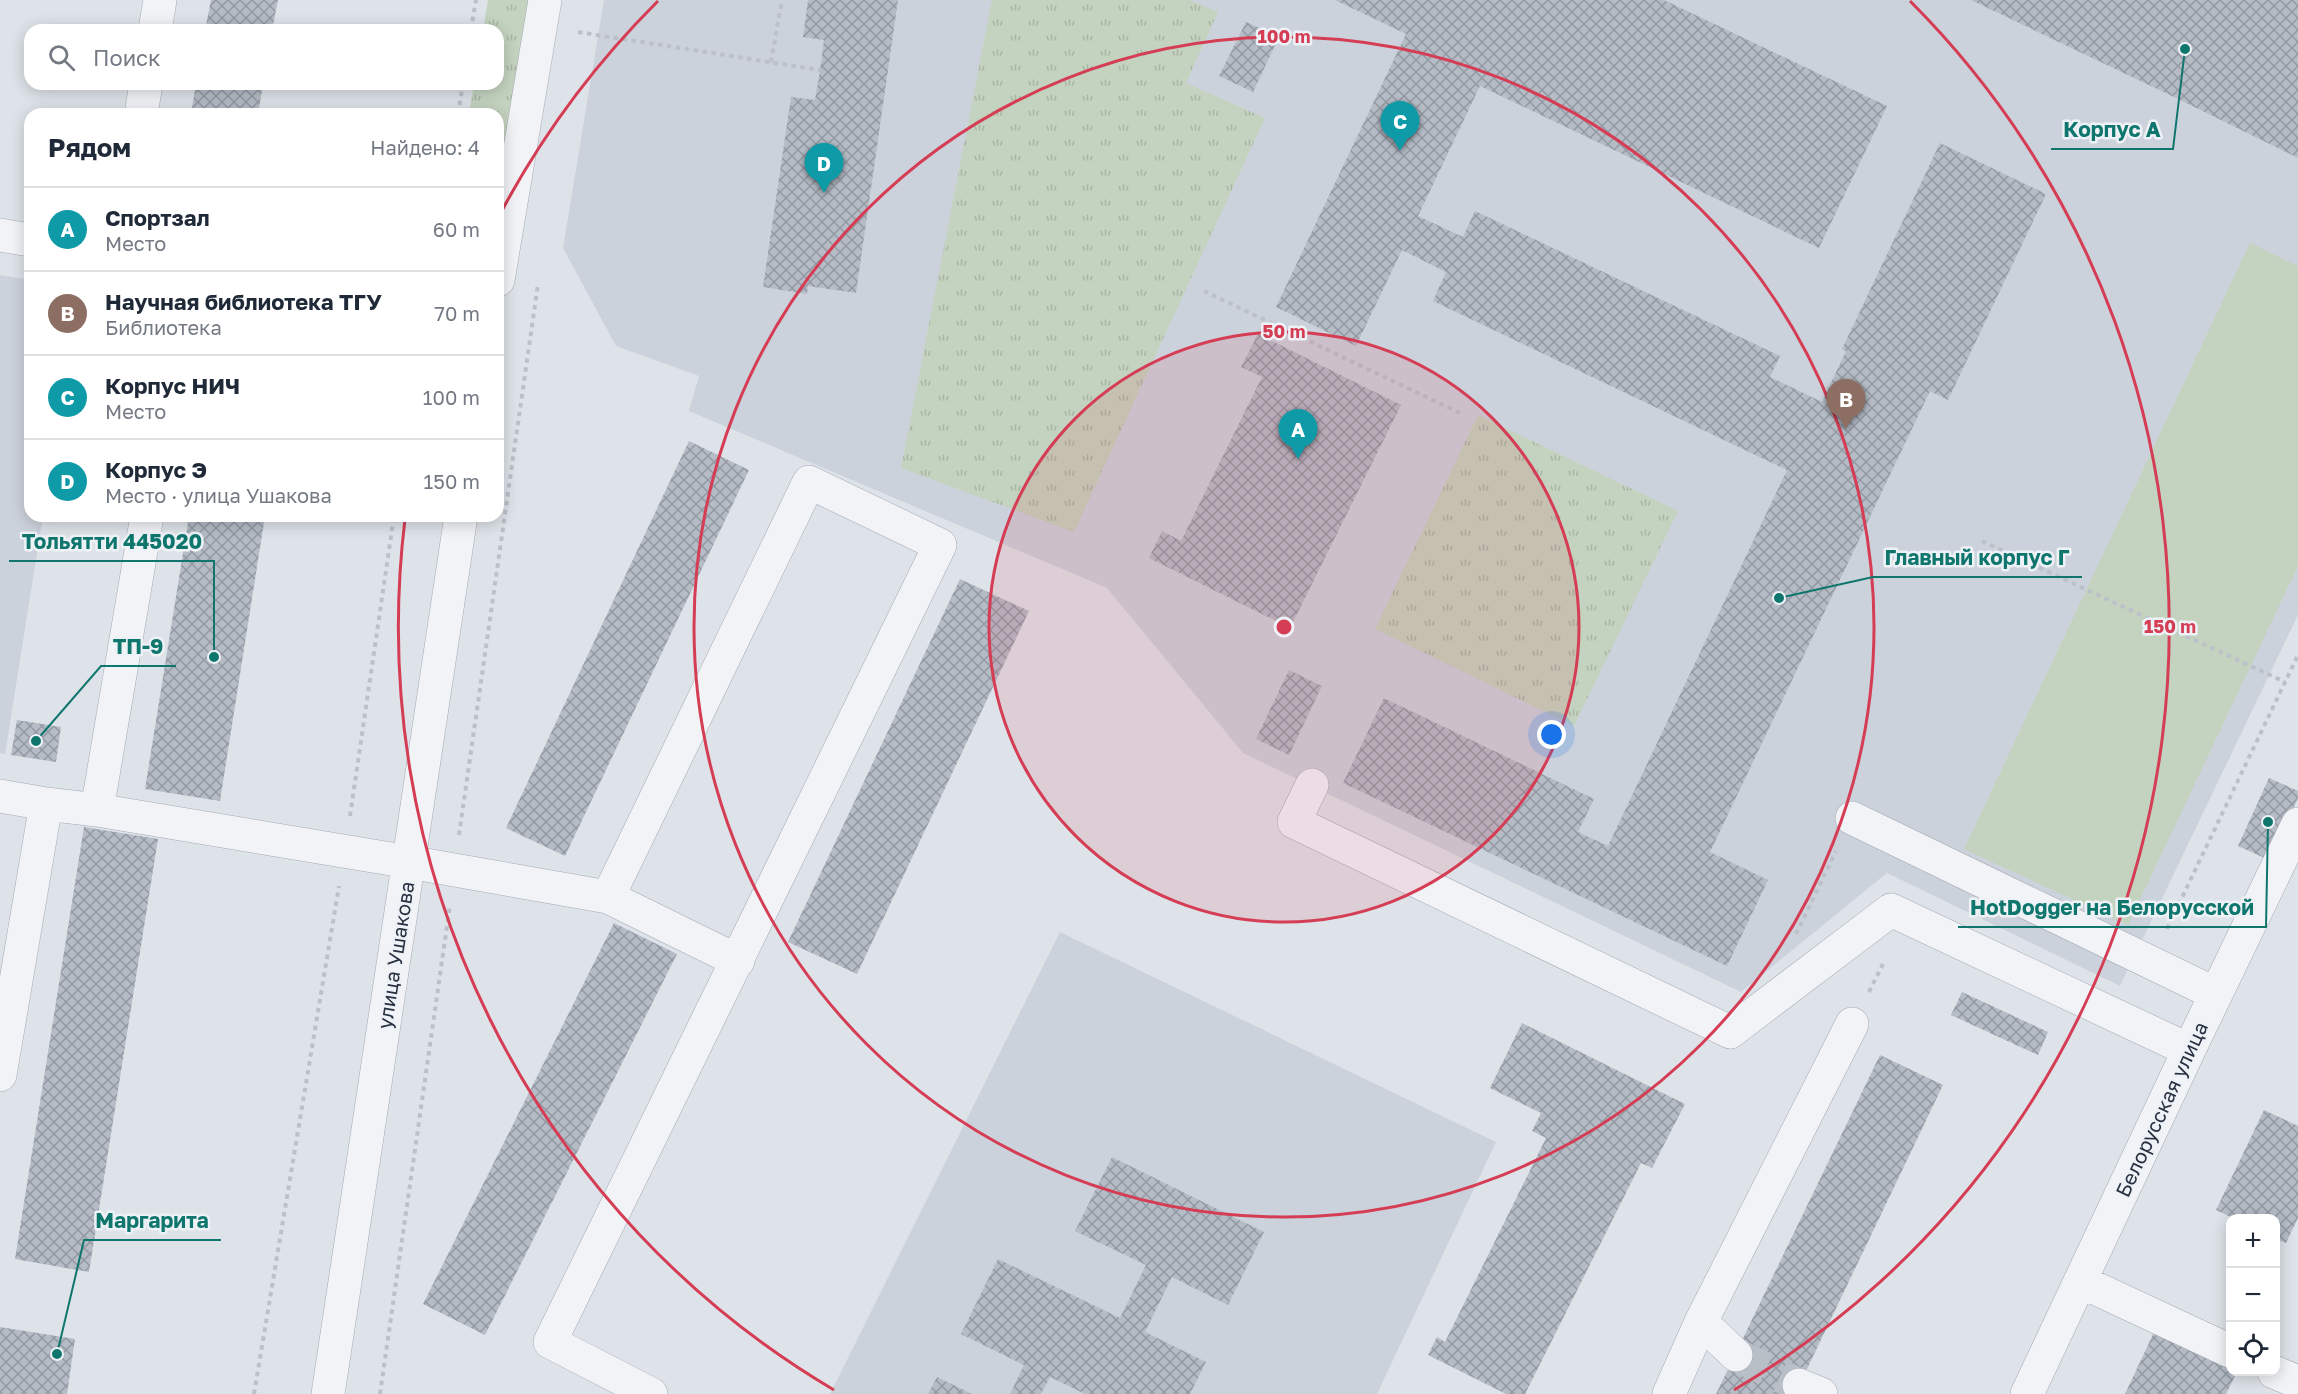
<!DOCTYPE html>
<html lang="ru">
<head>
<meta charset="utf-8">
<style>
  :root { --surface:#fff; --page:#f6f6f7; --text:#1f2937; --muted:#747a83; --line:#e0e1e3; --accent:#d53d55 }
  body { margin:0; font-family:"Golos Text",sans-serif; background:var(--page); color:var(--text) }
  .controls { position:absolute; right:18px; bottom:18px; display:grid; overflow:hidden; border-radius:12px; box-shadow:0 3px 15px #0003 }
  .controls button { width:54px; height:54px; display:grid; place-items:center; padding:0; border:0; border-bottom:2px solid var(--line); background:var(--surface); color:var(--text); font:30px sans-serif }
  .you { position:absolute; left:1552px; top:735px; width:21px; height:21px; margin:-15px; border:4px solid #fff; border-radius:50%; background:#1a73e8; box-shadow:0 0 0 9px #1a73e833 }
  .badge { display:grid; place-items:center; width:39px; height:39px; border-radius:50%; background:var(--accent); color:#fff; font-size:20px; font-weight:700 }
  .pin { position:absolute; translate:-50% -50px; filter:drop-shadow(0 2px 3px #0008) }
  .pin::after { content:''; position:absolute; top:32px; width:21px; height:18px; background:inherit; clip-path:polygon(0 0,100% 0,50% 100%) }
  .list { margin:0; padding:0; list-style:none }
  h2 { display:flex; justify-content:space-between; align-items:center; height:78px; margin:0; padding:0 24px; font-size:26px }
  h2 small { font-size:20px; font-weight:400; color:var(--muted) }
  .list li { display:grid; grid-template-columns:39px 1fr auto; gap:18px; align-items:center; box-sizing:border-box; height:84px; padding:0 24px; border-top:2px solid var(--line) }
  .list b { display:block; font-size:22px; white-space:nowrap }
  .list p { margin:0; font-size:20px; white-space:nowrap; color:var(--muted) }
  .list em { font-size:20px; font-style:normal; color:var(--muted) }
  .icon { flex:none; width:33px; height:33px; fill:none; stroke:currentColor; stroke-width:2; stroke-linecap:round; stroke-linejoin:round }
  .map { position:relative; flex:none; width:2298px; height:1394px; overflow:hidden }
  .search { position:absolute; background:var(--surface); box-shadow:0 3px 15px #0003; left:24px; top:24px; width:480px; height:66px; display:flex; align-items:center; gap:15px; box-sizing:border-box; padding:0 21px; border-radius:18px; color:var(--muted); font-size:22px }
  .panel { position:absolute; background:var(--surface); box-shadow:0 3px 15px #0003; left:24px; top:108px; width:480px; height:414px; border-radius:18px }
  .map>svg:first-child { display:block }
  .built { fill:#ccd2db }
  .grass { fill:url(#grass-tufts) }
  .green { fill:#c4d3bf }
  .building { fill:url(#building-cross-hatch) }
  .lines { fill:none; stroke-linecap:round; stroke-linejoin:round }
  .minor-tunnel { stroke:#b9bfc7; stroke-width:33; stroke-dasharray:33 16; stroke-linecap:butt }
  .minor-casing { stroke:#a3aab3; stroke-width:34 }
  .path { stroke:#bcc0c8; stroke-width:4; stroke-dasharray:4.5 4.5; stroke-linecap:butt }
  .minor { stroke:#f1f3f7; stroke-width:33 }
  .ring { fill:none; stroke:#d53d55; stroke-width:3 }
  .labels { text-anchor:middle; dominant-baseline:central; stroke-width:5; stroke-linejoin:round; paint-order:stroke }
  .street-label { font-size:20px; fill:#273041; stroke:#eef2f6 }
  .centre { fill:#d53d55; stroke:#eef2f6; stroke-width:3 }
  .ring-label { font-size:18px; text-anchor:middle; font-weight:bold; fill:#d53d55; stroke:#eef2f6; stroke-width:5; stroke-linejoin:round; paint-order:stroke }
  .leader { fill:none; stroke:#0f766e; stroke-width:2 }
  .callout-dot { fill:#0f766e; stroke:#eef2f6; stroke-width:2 }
  .callout-label { font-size:21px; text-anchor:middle; font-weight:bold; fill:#0f766e; stroke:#eef2f6; stroke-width:5; stroke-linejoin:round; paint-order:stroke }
</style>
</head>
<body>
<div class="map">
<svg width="2298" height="1394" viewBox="0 0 2298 1394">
  <defs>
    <pattern id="grass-tufts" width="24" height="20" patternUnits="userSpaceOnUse" patternTransform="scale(1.5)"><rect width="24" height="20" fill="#c4d3bf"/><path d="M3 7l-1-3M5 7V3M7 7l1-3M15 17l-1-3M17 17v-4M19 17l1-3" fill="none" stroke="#a8b5a5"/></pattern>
    <pattern id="building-cross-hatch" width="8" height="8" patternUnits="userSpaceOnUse" patternTransform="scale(1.5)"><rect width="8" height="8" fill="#b5bcc6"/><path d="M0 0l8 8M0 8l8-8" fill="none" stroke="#9399a2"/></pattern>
  </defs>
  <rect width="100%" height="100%" fill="#dee3e9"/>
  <path class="built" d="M604,0h1694v615l-178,371 -233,-113 -146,119 -498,-239 -136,-165 -418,-177 10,-35 -83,-30 -53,-98z
    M0,275l30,5v236h13l-38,238 -5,-1z
    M1060,932l436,210 -119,252h-547z"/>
  <path class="grass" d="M488,0h62l-52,215v-101h-29l5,-30h24v-54h-15z
    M992,0h197l29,12 -32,71 79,35 -191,414 -173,-64z
    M1478,415l200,96 -104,215 -199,-97z"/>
  <path class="green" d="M2250,243l48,23v300l-170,359 -164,-76z"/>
  <path class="building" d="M211,0h67l-6,30h-67z
    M808,0h90l-42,293 -48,-7 -1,8 -44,-7 28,-190 24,3 5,-30 4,-30 -21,-3z
    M1335,0h329l223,106 -68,142 -339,-162 -62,130 45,21 12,-26 305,145 -10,21 52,25 24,-51 -4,-2 98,-206 106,51 -98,206 -18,-9 -220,461 58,28 -41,86 -384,-183 41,-85 210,101 -16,33 30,14 179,-376 -354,-169 13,-29 -44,-22 -46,96 -80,-39 130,-273z
    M1971,0h327v158l-124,-61z
    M1246,22l33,15 -26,55 -34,-16z
    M196,84h67l-5,30h-67z
    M1258,334l143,71 -111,223 -141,-70 13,-27 19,10 81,-164 -21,-10z
    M689,441l60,29 -184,386 -59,-28z
    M189,516h76l-45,285 -75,-12z
    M960,579l69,32 -172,363 -69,-32z
    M1289,670l33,16 -33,69 -33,-16z
    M17,720l44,7 -5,35 -45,-7z
    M2269,778l29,13v7l-29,62 -31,-14z
    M84,827l74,12 -69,433 -74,-13z
    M614,923l63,31 -192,381 -62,-31z
    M1962,992l86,40 -10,23 -87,-40z
    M1522,1023l163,81 -33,64 -11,-5 -116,231h-19l-78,-39 9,-18 8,5 101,-204 -14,-7 9,-18 -51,-25z
    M1880,1055l63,30 -148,309h-79z
    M2264,1110l34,16v92l-12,25 -10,-4v-21h-43l-17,-8z
    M1112,1157l152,75 -36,73 -56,-28 -27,55 61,30 -16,32h-105l-35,-17 -9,17h-31l14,-29 -63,-31 37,-75 122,59 26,-53 -71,-34z
    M0,1327l75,12 -8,55h-67z
    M2156,1328l74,36v8h7l-11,22h-101z
    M937,1377l35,17h-44z"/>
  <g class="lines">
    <path class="minor-tunnel" d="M1736,1355l63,30"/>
    <g class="minor-casing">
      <path id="minor" d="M155,30l5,-30
        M141,114l5,-30
        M0,235l30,5
        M498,280l47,-280
        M1312,785l-18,37 436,210 161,-122 298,140
        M0,796l46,8
        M97,810l312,52 199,35
        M1852,818l364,176
        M0,1075l46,-271 51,6 50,-294
        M2080,1281l150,70
        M1736,1355l-35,-33 151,-298
        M2274,1372l24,10
        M1799,1385l22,9
        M328,1394l133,-878
        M651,1394l-101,-52 390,-797 -131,-63 -201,415 130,64
        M1669,1394l32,-72
        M2027,1394l162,-344 109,-226"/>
    </g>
    <path class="path" d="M471,30l5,-30
      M578,32l242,38
      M771,62l11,-62
      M458,114l5,-30
      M1204,291l260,124
      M1982,541l303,141
      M350,816l44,-300
      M459,835l79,-551
      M2167,929l131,-274
      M1796,934l40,-83
      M1869,992l14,-28
      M254,1394l85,-508
      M380,1394l70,-489"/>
    <use href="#minor" class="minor"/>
  </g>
  <circle cx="1284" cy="627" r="295" fill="#d53d55" fill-opacity=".12"/>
  <g class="ring">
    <circle cx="1284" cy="627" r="295"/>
    <circle cx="1284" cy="627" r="590"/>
    <path d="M834 1390A886 886 0 0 1 405 519M498 218A886 886 0 0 1 658 1M1910 1A886 886 0 0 1 1734 1390"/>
  </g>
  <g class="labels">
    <g class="street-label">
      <text transform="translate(395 955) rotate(-81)">улица Ушакова</text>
      <text transform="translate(2161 1109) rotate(-65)">Белорусская улица</text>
    </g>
  </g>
  <circle cx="1284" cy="627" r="9" class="centre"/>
  <g class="ring-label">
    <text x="1284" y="43">100 m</text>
    <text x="1284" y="338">50 m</text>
    <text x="2170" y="633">150 m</text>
  </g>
  <path class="leader" d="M2185 49L2173 149H2051M214 657L214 561H9M1779 598L1873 577H2082M36 741L101 666H176M2268 822L2266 927H1958M57 1354L84 1240H221"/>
  <g class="callout-dot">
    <circle cx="2185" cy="49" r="6"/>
    <circle cx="214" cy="657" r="6"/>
    <circle cx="1779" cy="598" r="6"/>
    <circle cx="36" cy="741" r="6"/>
    <circle cx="2268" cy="822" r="6"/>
    <circle cx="57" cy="1354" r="6"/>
  </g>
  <g class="callout-label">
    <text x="2112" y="137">Корпус А</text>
    <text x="112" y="549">Тольятти 445020</text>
    <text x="1977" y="565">Главный корпус Г</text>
    <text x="138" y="654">ТП-9</text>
    <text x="2112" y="915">HotDogger на Белорусской</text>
    <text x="152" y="1228">Маргарита</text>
  </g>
</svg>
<div class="controls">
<button>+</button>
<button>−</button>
<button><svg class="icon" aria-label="locate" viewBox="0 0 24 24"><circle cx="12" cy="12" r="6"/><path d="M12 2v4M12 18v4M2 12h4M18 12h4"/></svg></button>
</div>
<div class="you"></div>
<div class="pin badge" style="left:1298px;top:459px;background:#0f9aa8">A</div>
<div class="pin badge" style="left:1846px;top:429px;background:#8d6e63">B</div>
<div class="pin badge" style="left:1400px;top:151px;background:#0f9aa8">C</div>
<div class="pin badge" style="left:824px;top:193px;background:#0f9aa8">D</div>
<div class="search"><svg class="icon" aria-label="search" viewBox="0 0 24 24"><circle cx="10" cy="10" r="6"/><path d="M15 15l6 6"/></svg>Поиск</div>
<section class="panel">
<h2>Рядом<small>Найдено: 4</small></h2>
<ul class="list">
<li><span class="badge" style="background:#0f9aa8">A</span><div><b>Спортзал</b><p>Место</p></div><em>60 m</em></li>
<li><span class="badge" style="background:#8d6e63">B</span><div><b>Научная библиотека ТГУ</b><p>Библиотека</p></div><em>70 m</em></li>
<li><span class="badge" style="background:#0f9aa8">C</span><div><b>Корпус НИЧ</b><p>Место</p></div><em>100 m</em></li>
<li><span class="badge" style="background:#0f9aa8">D</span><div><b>Корпус Э</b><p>Место · улица Ушакова</p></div><em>150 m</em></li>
</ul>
</section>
</div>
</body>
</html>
